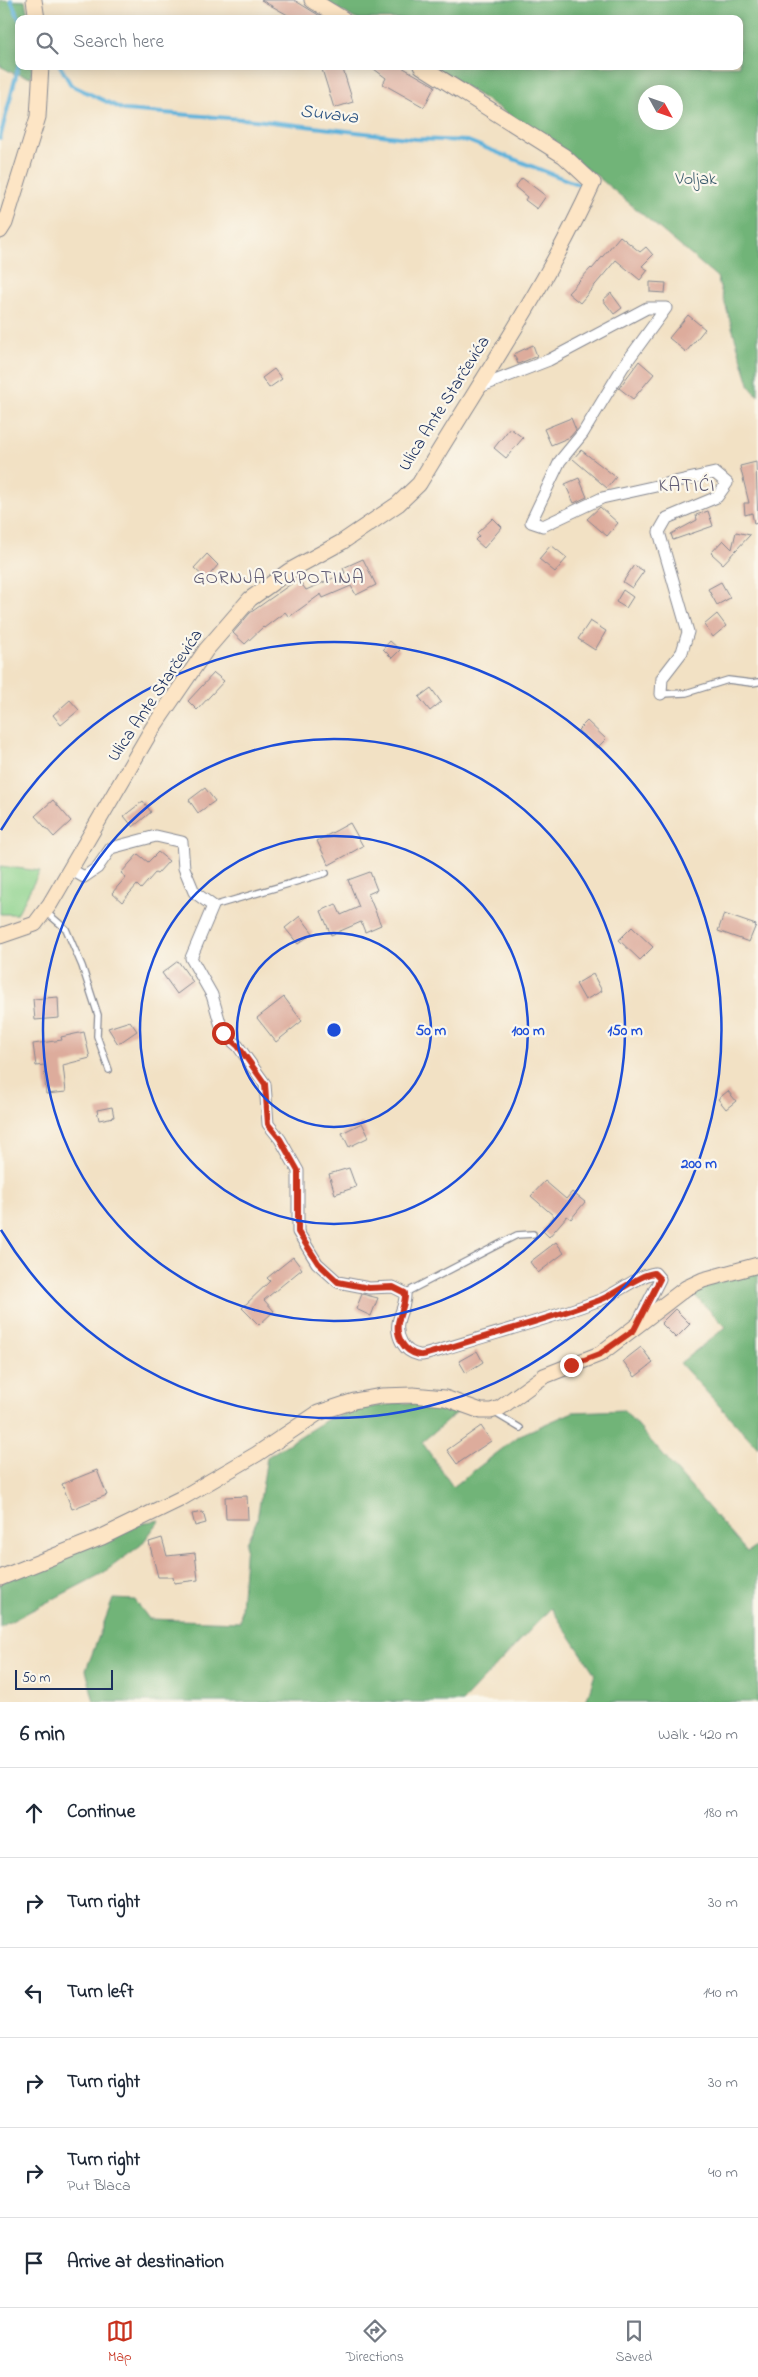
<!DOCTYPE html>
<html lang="en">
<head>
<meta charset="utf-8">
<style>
  :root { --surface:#fff; --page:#f2f2f3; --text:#1f2937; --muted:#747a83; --line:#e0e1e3; --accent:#c8321e }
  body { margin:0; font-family:"Indie Flower",sans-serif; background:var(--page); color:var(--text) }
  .compass { position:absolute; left:638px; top:85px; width:45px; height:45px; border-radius:50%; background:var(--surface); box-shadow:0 2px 12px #0003; rotate:130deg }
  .scale { position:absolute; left:15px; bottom:12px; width:98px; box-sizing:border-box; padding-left:5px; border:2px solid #1b2f5e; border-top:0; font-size:14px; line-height:18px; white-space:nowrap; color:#1b2f5e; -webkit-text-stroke:4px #fbf7ec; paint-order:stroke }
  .stop { position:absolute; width:15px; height:15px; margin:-11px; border:4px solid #c8321e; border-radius:50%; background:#fff }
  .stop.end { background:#c8321e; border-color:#fff; box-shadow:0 1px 5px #0008 }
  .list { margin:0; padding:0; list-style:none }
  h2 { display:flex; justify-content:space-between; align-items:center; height:65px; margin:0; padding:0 20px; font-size:21px }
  h2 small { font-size:16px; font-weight:400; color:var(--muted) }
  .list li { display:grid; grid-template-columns:32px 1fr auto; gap:15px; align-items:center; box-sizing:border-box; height:90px; padding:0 20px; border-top:1px solid var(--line) }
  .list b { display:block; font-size:19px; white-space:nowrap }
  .list p { margin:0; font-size:16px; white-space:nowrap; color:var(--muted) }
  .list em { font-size:16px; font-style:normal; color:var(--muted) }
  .icon { flex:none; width:28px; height:28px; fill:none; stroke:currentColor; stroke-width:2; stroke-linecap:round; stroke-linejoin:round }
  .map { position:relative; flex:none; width:758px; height:1702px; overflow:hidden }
  .search { position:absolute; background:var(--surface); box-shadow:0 2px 12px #0003; left:15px; right:15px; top:15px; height:55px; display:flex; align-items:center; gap:12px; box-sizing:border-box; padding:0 18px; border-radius:10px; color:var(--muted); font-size:19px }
  .sheet { height:605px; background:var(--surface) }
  nav { display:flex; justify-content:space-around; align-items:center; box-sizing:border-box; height:70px; border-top:1px solid var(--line); background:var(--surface); font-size:14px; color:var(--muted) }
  nav a { display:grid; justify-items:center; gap:2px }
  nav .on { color:var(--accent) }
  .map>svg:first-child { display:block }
  .green { fill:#8cd28c; stroke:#548075 }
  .forest { fill:#71b478; stroke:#46726b; fill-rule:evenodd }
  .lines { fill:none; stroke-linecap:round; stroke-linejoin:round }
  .stream { stroke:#5fb2db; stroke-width:4 }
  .building { fill:#ddac9c }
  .lane-casing { stroke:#868891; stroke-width:8 }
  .street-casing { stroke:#868891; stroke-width:13 }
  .secondary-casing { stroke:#868891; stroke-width:17 }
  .lane { stroke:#fff; stroke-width:5.5 }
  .street { stroke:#fff; stroke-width:11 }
  .secondary { stroke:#fde5c5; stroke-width:15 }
  .route { stroke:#c8321e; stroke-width:6 }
  .ring { fill:none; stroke:#1d4ed8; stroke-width:2.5 }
  .labels { text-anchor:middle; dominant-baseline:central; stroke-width:4.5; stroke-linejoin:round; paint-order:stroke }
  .park-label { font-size:18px; fill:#37586a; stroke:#fbf7ec }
  .street-label { font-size:18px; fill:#1b2f5e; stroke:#fbf7ec }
  .water-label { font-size:19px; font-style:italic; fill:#2f5684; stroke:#fbf7ec }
  .neighbourhood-label { font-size:19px; letter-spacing:1px; fill:#5f5b74; stroke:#fbf7ec }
  .centre { fill:#1d4ed8; stroke:#fbf7ec; stroke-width:2.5 }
  .ring-label { font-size:15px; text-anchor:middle; font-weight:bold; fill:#1d4ed8; stroke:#fbf7ec; stroke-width:4.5; stroke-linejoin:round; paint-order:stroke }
</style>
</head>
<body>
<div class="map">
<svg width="758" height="1702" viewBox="0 0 758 1702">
  <rect width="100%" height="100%" fill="#fbf7ec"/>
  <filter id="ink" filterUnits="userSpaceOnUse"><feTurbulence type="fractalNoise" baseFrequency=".02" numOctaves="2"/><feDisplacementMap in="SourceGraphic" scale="10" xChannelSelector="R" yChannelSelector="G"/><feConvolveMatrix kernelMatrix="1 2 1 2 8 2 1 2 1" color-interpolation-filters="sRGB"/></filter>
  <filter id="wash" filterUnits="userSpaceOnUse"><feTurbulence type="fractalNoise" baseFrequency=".0096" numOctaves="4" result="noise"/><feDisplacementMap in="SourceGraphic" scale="20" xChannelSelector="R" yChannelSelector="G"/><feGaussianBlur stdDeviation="1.12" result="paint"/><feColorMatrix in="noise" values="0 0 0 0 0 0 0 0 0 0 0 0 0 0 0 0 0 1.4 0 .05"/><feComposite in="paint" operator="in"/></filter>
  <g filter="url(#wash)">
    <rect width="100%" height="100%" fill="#f2e1c4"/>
    <path class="green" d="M0,866l40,5 -23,43h-17z"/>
    <path class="forest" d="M0,0l25,1 4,18h-10v47h13l-1,11 -18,-4 -13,-7z
      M324,0h434v396l-8,-9 -33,-110 -120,-101 -101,-70 -64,-40h307v-47h-384zM646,92h30v30h-30z
      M758,1270v178l-78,-85 46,-36 -34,-34 27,-12z
      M399,1403h38l22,8 -37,31 31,45 67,-52 53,-23 51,-2 123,142 11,-6v156h-172l9,-28 -44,-66 -89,94h-368l-8,-32 27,-71 22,1 14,19 91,3 6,-79 11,-23 10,-63 61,-38 38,-11z
      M160,1520l-19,25 -38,28 -103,54v-44l146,-61z"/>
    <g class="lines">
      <path class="stream" d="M11,0l8,19
        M60,66l11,19 53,25 131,10 160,19 53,2 119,47
        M0,138l19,-74"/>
    </g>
    <g id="blocks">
      <path class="building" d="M261,0h33l31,19h-30z
        M321,66h21l11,36 -19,6z
        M370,66h30l35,20 -11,21 -41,-23 3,-6z
        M522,178l24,18 -9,13 -12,-9 2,-3 -12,-10z
        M620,236l20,16 6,-5 7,8 -11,11 6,4 -8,10 -24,-20 -36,43 -12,-10 23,-25 1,1z
        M650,282l16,1 -1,10 -15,-1z
        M611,293l11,15 -8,6 -11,-14z
        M688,315l17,14 -19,23 -17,-14z
        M533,345l4,11 -19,8 -4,-10z
        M639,361l15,13 -21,25 -14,-11z
        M274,369l8,10 -13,9 -7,-10z
        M571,418l5,12 -6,7 -19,8 -7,-16z
        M510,428l13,10 -17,20 -12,-10z
        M581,450l35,27 -9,11 -34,-29z
        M756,462l2,61 -4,1 -2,-11 -7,2 -1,-12h5l-9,-37z
        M579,478l8,19 -13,6 -9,-19z
        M600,507l18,16 -11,13 -20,-17z
        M708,511l5,15 -40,14 -2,-6 26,-14 -1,-5z
        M493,518l9,9 -18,21 -9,-8 4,-4 -2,-3z
        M736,532l14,3 -27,29 -12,-11 12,-13 9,9z
        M551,545l16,13 -12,14 -16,-13z
        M207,554l11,11 -12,14 -12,-11z
        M363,559l13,26 -20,10 -5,-9 -28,12 -2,-4 -32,23 -4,-5 -21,16 -1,-1 -18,17 -12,-11 17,-20 48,-34 8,11 39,-17 -2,-5z
        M634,565l10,6 -12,17 -9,-6z
        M721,582l9,16 -13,7 -9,-16z
        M623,590l10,7 -7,11 -10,-6z
        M717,614l9,12 -13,11 -9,-12z
        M590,621l16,10 -11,19 -17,-11z
        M390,641l10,9 -8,8 -9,-9z
        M214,673l10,8 -27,29 -9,-9z
        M431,688l10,14 -11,9 -11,-14z
        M70,700l9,10 -18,15 -8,-10z
        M587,721l19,18 -9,9 -19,-18z
        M205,788l10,13 -17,12 -9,-13z
        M53,800l18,21 -17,16 -19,-21z
        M143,801l8,11 -18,15 -9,-11z
        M350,823l13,23 -34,19 -12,-24z
        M158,852l11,9 -12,13 -2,-1 -14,16 -4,-4 -15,17 -10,-9 14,-16 -5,-4 17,-19 10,8z
        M370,872l7,18 -9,4 13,31 -16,7 -4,-10 -30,13 -10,-24 15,-7 5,11 18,-8 -11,-27z
        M724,914l32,11 -7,17 -31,-11z
        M300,916l13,17 -15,11 -13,-16z
        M632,927l21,20 -13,13 -21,-20z
        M178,961l15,21 -16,12 -15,-21z
        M593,974l9,17 -17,9 -9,-16z
        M58,997l1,21 -24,2 -2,-21z
        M284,997l18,24 -26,21 -19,-24z
        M130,1021l7,10 -19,13 -10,-16z
        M84,1032l6,26 -27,7 3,27 -20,2 -2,-29 -8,1 -3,-22 29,-4 -1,-3z
        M728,1091l8,10 -10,8 -8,-10z
        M112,1107l2,10 -15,3 -2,-10z
        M362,1123l7,14 -20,10 -7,-14z
        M349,1168l7,19 -21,7 -6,-20z
        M545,1181l21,18 6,-7 13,10 -14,17 -4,-3 -18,21 -7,-7 12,-14 -23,-20z
        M556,1242l8,11 -26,20 -8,-11z
        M293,1257l9,12 -38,31 10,11 -15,14 -17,-17 28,-27 -3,-3z
        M362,1294l16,4 -7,18 -15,-7z
        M675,1309l15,15 -14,14 -15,-15z
        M641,1347l12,16 -18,14 -12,-16z
        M477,1351l6,11 -17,11 -7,-12z
        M481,1426l10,15 -34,23 -10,-14z
        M97,1470l10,25 -35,14 -10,-25z
        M247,1496l1,23h-22l-1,-22z
        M203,1512l3,11 -11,3 -3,-12z
        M162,1538l5,18 28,-3 3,27 -24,3 -1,-6h-15l-9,-35z"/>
    </g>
  </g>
  <g filter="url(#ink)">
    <use href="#blocks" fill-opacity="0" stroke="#868891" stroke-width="1"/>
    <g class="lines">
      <g class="lane-casing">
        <path id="lane" d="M661,694l25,-1 42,-13 24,3 6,-1
          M213,906l113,-33
          M46,912l20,17 16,37 16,49 -1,21 12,34
          M405,1293l112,-58 16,-1
          M495,1413l25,15"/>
      </g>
      <g class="street-casing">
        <path id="street" d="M477,388l72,-28 98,-52h19l-43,59 -40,66 -23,28 -29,61 12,4 59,-28 113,-25 12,10 -10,14 -50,21 -8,14 29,100 -6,20 -20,26 -1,16
          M70,869l14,8 13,-9 14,-20 45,-12 26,6 2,26 10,24 19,14 -22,52 21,37 11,38 15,13 27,38 3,40 12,15 18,32v61l19,31 21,19 31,6 24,-1 12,6c1,11 -5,19 -7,30 -2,13 5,29 21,32 5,1 13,-3 19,-4 53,-17 109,-31 162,-51 18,-7 38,-25 55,-27l5,6 -23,45"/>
      </g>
      <g class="secondary-casing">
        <path id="secondary" d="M34,0l3,19
          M312,0l31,19
          M0,231l5,-8 33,-106 3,-51
          M0,936l35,-12 15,-20 102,-175 54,-79 44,-51 39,-28 53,-29 56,-38 21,-20c59,-99 126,-195 174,-301l-29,-27 -143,-90
          M0,1578l102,-41 78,-38 77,-45 61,-41 36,-12 27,-5 32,-1 32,3 36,13h10l9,-3 44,-32 56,-22 86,-66 17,-8 55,-15"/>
      </g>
      <use href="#lane" class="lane"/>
      <use href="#street" class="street"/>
      <use href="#secondary" class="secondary"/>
    </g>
  </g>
  <g class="lines" filter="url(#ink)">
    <path class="route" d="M223,1033l15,13 27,38 3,40 12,15 18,32v61l20,31 20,19 31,6 24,-1 12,6c1,11 -5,19 -7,30 -2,13 5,29 21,32 5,1 13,-3 19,-4 53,-17 109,-31 162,-51 18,-7 38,-25 54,-27l6,6 -26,51 -34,24 -29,11"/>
  </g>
  <g class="ring">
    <circle cx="334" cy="1030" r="97"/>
    <circle cx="334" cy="1030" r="194"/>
    <circle cx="334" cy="1030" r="291"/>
    <path d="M1 830A388 388 0 1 1 1 1230"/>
  </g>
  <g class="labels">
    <g class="park-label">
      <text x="696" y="180">Voljak</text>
    </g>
    <g class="street-label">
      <text transform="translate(445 404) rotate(-58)">Ulica Ante Starčevića</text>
      <text transform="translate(156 696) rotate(-56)">Ulica Ante Starčevića</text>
    </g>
    <g class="water-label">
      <text transform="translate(329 115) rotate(7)">Suvava</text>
    </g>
    <g class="neighbourhood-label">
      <text x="687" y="486">KATIĆI</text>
      <text x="279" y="578">GORNJA RUPOTINA</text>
    </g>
  </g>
  <circle cx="334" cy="1030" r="8" class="centre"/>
  <g class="ring-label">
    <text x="431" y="1035">50 m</text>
    <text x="528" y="1035">100 m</text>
    <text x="625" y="1035">150 m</text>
    <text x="699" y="1168">200 m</text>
  </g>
</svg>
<svg class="compass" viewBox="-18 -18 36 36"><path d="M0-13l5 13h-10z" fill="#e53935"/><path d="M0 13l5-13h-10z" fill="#747a83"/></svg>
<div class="scale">50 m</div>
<div class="stop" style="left:223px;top:1033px"></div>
<div class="stop end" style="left:571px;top:1365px"></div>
<div class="search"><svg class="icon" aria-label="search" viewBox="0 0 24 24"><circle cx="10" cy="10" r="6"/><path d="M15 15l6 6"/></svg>Search here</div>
</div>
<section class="sheet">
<h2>6 min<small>Walk · 420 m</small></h2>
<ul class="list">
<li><svg class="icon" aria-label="ahead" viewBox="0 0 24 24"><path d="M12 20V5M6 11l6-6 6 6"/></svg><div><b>Continue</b></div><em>180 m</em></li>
<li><svg class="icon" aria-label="right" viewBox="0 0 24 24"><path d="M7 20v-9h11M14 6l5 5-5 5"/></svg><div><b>Turn right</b></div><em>30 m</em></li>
<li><svg class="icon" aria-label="left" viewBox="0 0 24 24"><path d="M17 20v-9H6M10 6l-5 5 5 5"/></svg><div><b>Turn left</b></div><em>140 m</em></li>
<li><svg class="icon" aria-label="right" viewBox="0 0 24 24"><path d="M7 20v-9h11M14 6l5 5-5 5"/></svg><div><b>Turn right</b></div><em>30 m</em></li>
<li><svg class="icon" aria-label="right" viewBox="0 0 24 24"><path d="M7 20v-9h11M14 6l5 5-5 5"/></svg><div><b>Turn right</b><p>Put Blaca</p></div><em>40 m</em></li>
<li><svg class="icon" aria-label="arrive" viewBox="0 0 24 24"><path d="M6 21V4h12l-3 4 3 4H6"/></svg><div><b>Arrive at destination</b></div></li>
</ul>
</section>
<nav>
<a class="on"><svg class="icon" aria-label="map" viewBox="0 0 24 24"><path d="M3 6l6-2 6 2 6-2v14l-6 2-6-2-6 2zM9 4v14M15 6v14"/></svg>Map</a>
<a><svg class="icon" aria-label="directions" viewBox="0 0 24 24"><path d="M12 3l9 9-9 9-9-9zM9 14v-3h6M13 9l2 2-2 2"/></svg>Directions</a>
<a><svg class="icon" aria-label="saved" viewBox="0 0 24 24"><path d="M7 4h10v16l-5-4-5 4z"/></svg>Saved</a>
</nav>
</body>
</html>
